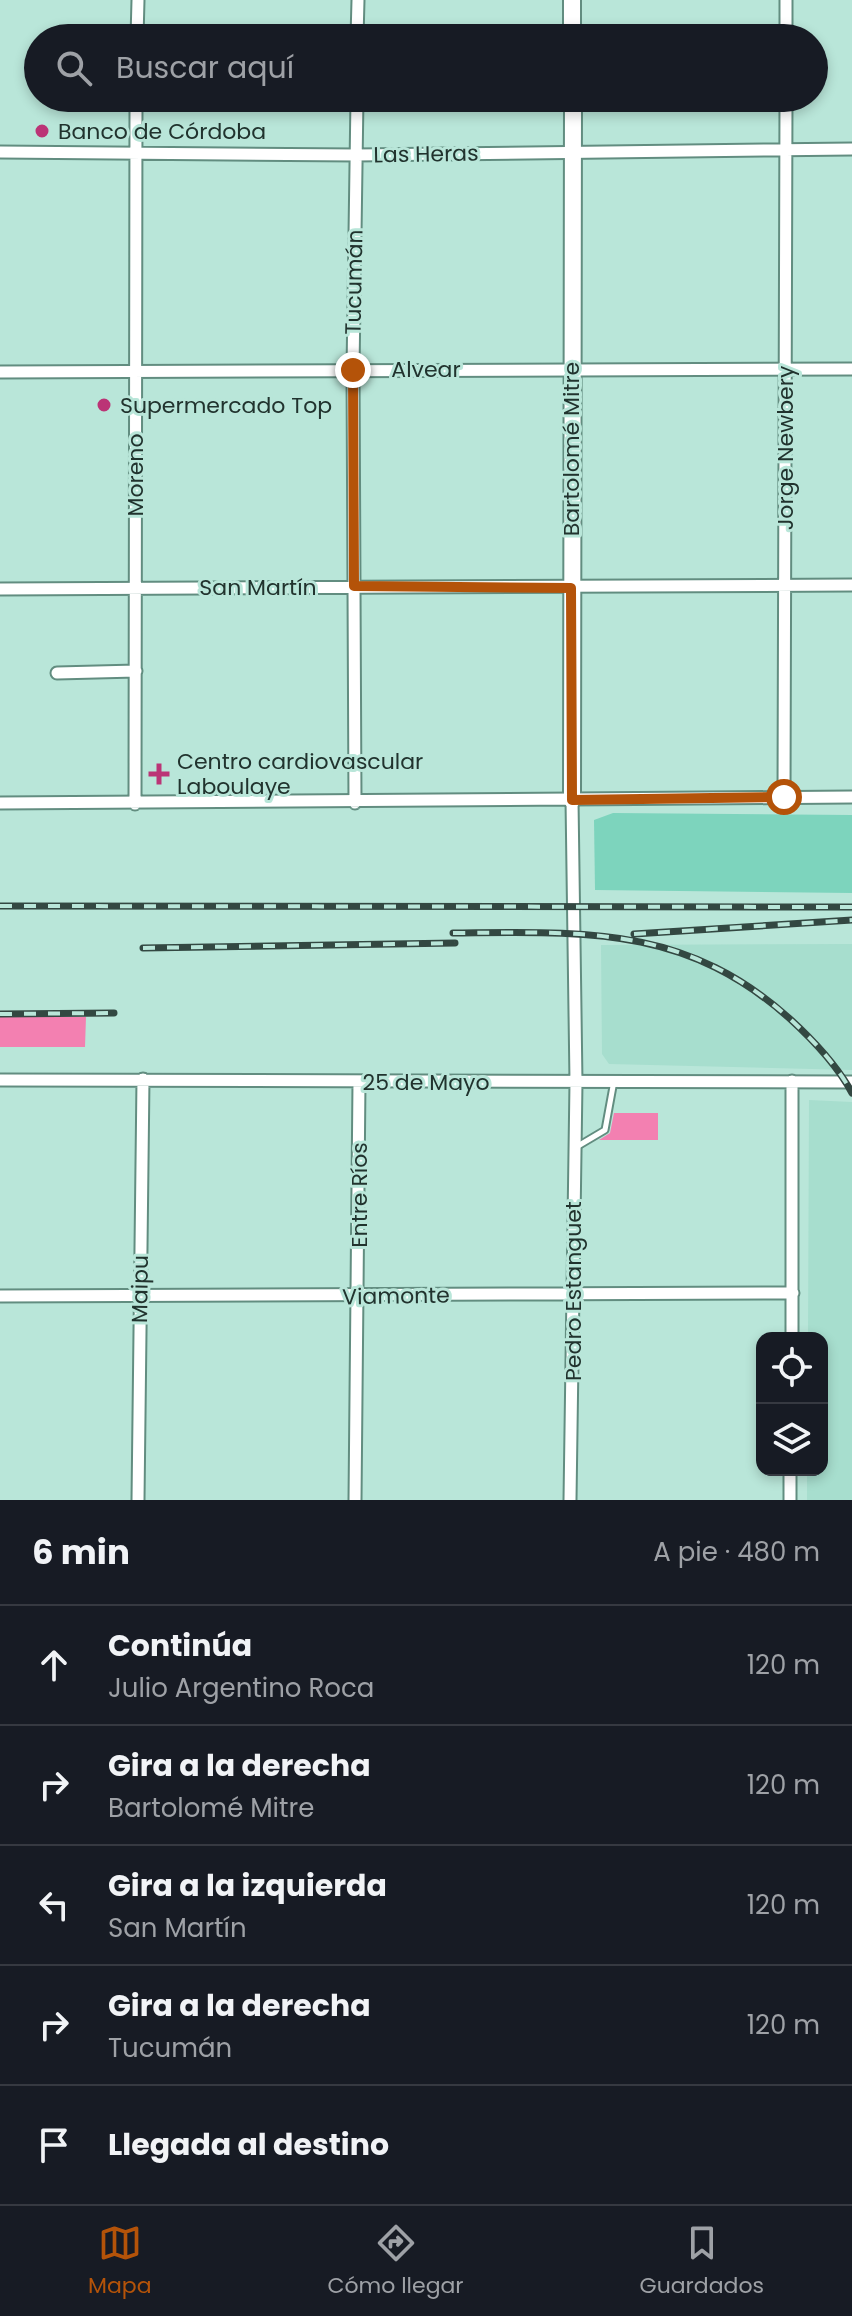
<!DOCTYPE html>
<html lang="es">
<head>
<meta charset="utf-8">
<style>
  :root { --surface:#171b24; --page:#20242c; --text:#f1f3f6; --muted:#9ea1a6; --line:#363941; --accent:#b45309 }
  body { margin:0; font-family:Poppins,sans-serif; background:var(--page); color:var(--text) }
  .controls { position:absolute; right:24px; bottom:24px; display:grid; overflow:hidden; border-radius:16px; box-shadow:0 4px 12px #0003 }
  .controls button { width:72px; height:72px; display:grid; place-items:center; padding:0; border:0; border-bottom:2px solid var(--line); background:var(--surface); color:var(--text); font:40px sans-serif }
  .stop { position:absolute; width:24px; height:24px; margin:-18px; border:6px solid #b45309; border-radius:50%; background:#fff }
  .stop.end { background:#b45309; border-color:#fff; box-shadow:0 2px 8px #0008 }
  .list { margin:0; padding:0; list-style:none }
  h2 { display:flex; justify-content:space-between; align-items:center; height:104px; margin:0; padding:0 32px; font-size:34px }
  h2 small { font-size:26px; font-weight:400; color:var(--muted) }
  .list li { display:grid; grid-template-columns:52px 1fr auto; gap:24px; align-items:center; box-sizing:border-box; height:120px; padding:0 32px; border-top:2px solid var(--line) }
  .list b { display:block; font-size:30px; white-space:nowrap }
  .list p { margin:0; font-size:26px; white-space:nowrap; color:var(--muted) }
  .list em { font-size:26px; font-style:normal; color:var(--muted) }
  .icon { flex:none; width:44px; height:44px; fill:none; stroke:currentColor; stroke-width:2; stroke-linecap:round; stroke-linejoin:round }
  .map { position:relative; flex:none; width:852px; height:1500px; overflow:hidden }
  .search { position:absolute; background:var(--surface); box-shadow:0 4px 12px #0003; left:24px; right:24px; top:24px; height:88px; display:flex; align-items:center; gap:20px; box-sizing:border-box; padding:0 28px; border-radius:44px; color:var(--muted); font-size:30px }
  .sheet { height:704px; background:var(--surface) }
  nav { display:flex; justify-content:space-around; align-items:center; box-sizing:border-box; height:112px; border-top:2px solid var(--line); background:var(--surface); font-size:22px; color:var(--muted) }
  nav a { display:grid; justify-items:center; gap:4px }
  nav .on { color:var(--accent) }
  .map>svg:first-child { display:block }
  .built { fill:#a7dece }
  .green { fill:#7dd4bd }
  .building { fill:#f380b1 }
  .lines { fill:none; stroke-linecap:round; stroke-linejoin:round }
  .service-casing { stroke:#628d80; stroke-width:9 }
  .minor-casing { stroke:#628d80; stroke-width:15 }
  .secondary-casing { stroke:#628d80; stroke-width:20 }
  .service { stroke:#fff; stroke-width:5 }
  .minor { stroke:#fff; stroke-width:11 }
  .secondary { stroke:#fff; stroke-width:16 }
  .rail-casing { stroke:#334842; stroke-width:7 }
  .rail { stroke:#b9e6d9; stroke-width:4; stroke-dasharray:12; stroke-linecap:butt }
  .route { stroke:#b45309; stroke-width:10 }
  .poi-dot { fill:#bb3476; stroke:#b9e6d9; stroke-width:3 }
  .labels { text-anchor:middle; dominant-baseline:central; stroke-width:6; stroke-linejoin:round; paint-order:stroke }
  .poi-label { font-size:22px; fill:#21332e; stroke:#b9e6d9; text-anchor:start }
  .street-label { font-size:22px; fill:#21332e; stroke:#b9e6d9 }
</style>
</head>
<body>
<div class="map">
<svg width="852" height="1500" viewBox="0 0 852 1500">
  <rect width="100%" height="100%" fill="#b9e6d9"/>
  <path class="built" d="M852,944v126l-243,-6 -7,-10 -1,-109z
    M809,1100l43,2v398h-45v-30h15v-132h-14z"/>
  <path class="green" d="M613,813l239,2v78l-257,-3 -1,-70z"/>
  <path class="building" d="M0,1017h86l-1,30h-85z
    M614,1113h44v27h-59l11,-7z"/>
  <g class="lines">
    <g class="service-casing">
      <path id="service" d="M578,1146l27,-16 9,-49"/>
    </g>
    <g class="minor-casing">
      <path id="minor" d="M137,38l1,-38
        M357,38l1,-38
        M786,38v-38
        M0,152l356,3 496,-6
        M0,372l852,-3
        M0,589l852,-4
        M57,673l79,-2
        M784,797l2,-699
        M0,803l852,-6
        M355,803l-2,-433 4,-272
        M135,804l1,-706
        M0,1080l852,2
        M0,1296l793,-3
        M792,1338v-257
        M138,1500l5,-421
        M355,1500l4,-418
        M570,1500l6,-418 -4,-282
        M790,1500v-30"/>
    </g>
    <g class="secondary-casing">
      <path id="secondary" d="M572,0v38
        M572,800l1,-702"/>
    </g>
    <use href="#service" class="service"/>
    <use href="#minor" class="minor"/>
    <use href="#secondary" class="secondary"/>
    <g class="rail-casing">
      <path id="rail" d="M0,906l852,1
        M453,933c131,-1 232,-8 336,85 23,21 48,47 63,75
        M634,934l218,-14
        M143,948l312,-5
        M0,1014l114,-1"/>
    </g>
    <use href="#rail" class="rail"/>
  </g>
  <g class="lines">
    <path class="route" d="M353,370l1,216 217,2 1,212 212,-3"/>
  </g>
  <g class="poi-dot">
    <circle cx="42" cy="131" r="8"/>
    <circle cx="104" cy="405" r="8"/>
    <path d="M155 762h8v8h8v8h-8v8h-8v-8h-8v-8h8z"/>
  </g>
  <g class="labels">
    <g class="poi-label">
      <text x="58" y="131">Banco de Córdoba</text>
      <text x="120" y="405">Supermercado Top</text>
      <text x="177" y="761">Centro cardiovascular<tspan x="177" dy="25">Laboulaye</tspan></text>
    </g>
    <g class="street-label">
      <text transform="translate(426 154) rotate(-1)">Las Heras</text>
      <text transform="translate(354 282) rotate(-89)">Tucumán</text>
      <text x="426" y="369">Alvear</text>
      <text transform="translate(785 448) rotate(-90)">Jorge Newbery</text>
      <text transform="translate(571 449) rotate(-90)">Bartolomé Mitre</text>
      <text transform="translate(135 475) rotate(-90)">Moreno</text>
      <text x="258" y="587">San Martín</text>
      <text x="426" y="1082">25 de Mayo</text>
      <text transform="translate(359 1195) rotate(-90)">Entre Ríos</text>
      <text transform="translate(140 1289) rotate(-89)">Maipu</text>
      <text transform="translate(573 1291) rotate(-90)">Pedro Estanguet</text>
      <text transform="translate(396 1296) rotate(-1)">Viamonte</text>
    </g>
  </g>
</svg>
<div class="controls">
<button><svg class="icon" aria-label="locate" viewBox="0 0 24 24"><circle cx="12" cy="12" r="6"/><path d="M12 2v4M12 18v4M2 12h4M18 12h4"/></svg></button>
<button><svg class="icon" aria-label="layers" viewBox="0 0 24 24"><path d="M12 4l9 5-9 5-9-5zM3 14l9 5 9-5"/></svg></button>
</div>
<div class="stop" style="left:784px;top:797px"></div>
<div class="stop end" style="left:353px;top:370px"></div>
<div class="search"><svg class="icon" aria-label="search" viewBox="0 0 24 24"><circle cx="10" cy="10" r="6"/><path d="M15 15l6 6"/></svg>Buscar aquí</div>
</div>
<section class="sheet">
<h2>6 min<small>A pie · 480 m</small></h2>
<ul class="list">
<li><svg class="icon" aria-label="ahead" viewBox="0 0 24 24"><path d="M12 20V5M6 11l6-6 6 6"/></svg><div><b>Continúa</b><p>Julio Argentino Roca</p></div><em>120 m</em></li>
<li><svg class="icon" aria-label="right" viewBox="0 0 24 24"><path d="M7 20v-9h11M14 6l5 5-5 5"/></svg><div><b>Gira a la derecha</b><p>Bartolomé Mitre</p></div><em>120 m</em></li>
<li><svg class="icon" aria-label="left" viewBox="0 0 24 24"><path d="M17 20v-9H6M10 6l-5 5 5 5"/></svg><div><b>Gira a la izquierda</b><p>San Martín</p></div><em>120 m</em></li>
<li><svg class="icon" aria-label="right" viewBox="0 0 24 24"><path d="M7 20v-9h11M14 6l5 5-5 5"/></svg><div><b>Gira a la derecha</b><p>Tucumán</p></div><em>120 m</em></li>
<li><svg class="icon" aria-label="arrive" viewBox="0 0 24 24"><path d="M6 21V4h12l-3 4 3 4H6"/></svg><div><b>Llegada al destino</b></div></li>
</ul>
</section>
<nav>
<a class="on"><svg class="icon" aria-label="map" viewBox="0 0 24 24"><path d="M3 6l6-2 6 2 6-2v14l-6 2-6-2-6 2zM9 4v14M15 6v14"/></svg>Mapa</a>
<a><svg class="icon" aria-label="directions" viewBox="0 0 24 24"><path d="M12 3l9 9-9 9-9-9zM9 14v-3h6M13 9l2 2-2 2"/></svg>Cómo llegar</a>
<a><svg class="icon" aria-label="saved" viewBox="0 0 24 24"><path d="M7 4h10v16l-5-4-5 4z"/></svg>Guardados</a>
</nav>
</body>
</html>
